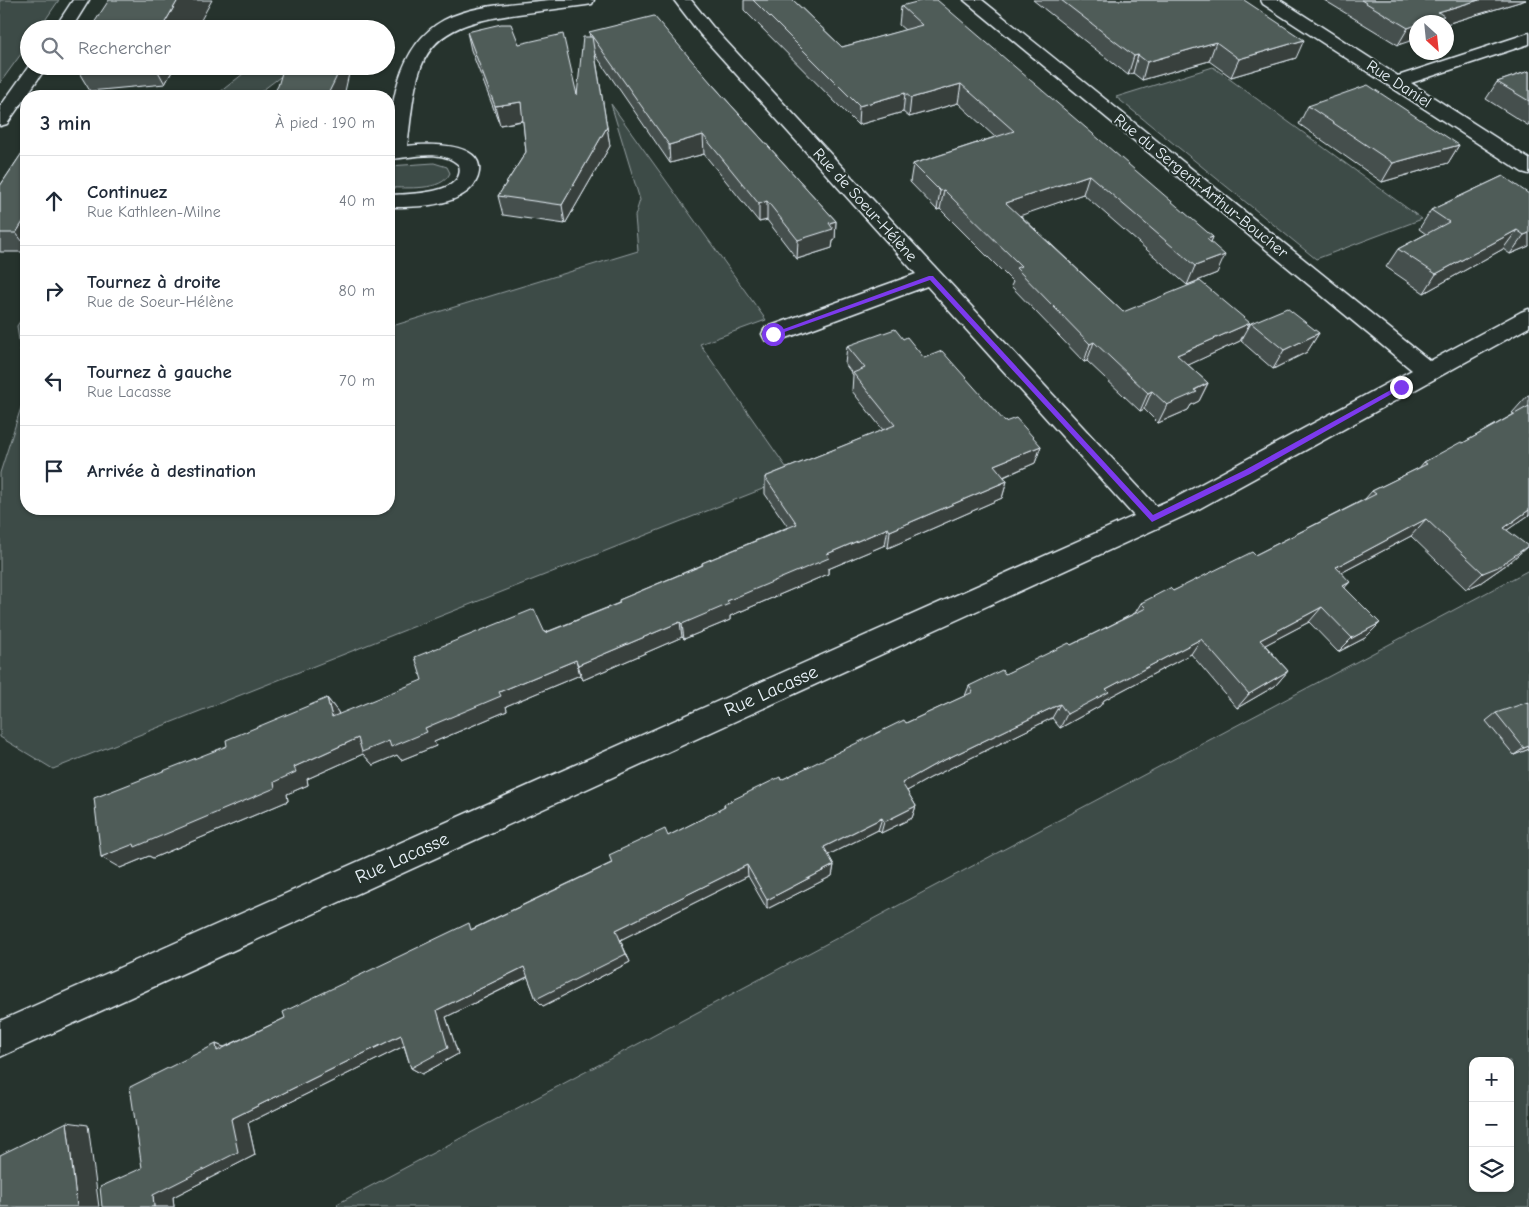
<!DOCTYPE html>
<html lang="fr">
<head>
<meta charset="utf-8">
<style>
  :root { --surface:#fff; --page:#f2f2f3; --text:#1f2937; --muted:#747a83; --line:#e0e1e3 }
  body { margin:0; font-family:"Comic Neue",sans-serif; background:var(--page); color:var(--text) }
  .controls { position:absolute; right:15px; bottom:15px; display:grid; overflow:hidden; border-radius:10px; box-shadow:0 1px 4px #0004 }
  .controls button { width:45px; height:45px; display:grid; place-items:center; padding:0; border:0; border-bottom:1px solid var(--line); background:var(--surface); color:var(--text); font:25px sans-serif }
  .compass { position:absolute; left:1409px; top:15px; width:45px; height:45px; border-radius:50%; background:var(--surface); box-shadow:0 1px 4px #0004; rotate:153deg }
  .stop { position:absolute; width:15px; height:15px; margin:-11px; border:4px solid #7c3aed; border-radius:50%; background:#fff }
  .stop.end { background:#7c3aed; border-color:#fff; box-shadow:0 1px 5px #0008 }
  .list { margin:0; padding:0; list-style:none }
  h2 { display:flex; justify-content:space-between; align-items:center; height:65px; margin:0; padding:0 20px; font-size:21px }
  h2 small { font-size:16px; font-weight:400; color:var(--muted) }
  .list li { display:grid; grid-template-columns:32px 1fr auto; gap:15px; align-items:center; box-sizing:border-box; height:90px; padding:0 20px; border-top:1px solid var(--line) }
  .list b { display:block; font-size:19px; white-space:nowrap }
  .list p { margin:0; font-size:16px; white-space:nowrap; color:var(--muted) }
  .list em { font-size:16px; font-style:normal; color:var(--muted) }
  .icon { flex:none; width:28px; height:28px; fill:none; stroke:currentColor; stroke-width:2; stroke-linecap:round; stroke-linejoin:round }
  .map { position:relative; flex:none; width:1529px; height:1207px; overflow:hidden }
  .search { position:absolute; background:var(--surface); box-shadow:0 1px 4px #0004; left:20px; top:20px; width:375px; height:55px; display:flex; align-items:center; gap:12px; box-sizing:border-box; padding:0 18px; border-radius:28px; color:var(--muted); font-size:19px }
  .panel { position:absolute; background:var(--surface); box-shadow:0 1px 4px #0004; left:20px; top:90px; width:375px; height:425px; border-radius:20px }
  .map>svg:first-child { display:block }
  .green { fill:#3e4b47; stroke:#939ea0; fill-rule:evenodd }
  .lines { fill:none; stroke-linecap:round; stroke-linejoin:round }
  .minor-casing { stroke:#e8f1f8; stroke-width:3 }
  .minor { fill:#26332d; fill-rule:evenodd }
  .wall { fill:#454f4d; stroke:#e8f1f8 }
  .shaded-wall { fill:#38403e; stroke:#e8f1f8 }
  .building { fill:#505c59; stroke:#e8f1f8 }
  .route { fill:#7c3aed }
  .labels { text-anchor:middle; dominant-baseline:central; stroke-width:4.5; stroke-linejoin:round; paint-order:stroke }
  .far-street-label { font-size:16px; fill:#e8f1f8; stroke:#26332d }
  .street-label { font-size:19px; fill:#e8f1f8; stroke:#26332d }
</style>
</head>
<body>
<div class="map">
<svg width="1529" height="1207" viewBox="0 0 1529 1207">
  <rect width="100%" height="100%" fill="#26332d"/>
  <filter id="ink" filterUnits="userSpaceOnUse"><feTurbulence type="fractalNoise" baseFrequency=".02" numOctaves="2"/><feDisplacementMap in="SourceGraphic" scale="10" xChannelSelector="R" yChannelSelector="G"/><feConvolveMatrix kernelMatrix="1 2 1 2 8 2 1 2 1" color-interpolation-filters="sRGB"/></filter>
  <g filter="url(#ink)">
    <path class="green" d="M0,0h59l-20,29h-10v14l-29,40z
      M253,66l39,2 -37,28h-40z
      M1213,67l209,152 -106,40 -200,-162z
      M611,104l155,216 -66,24 93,133 -740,292 -53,-32v-264l26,-81v117h363v-182l249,-76 -3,-35 5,-16z
      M434,163l13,4 3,6c-8,19 -44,14 -61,15v-22z
      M26,312v79l-9,-65z
      M1529,570v637h-1191l-1,-3zM1473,1061h37v127h-37z"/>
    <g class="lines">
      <g class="minor-casing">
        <path id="minor" d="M73,0h16l-18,29h-17z
          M549,0h45l-2,4 -6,1c-23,3 -45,6 -68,9 -39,6 -81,11 -97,53 -9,25 -10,53 -14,79 18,-2 76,-5 72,26 -1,7 -5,14 -11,19 -20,16 -55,16 -79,16v-12c18,-1 78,0 70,-30 -18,-17 -48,-7 -70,-6 0,-49 7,-113 55,-139 31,-16 71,-16 105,-20z
          M674,0h17l21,26 444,480 21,-9 235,-127 -448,-370h18l448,361 91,-49 8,-3v18l-334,184 -1195,546v-36l1134,-505 -207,-230 -146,54 -8,2 -8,-2 -3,-6 3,-6 151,-54 -216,-240z
          M1261,0h19l118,76 131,-43v11l-118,39 118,76v15l-7,-2 -259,-168z
          M29,66h18l-40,58 -7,2v-19z"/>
      </g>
      <use href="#minor" class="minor"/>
    </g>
    <path class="wall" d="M744,0h49l49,47 63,-17 -6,-5 2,-19 312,231 -2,5 6,31 -30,12 -104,-91 -63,21 103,97 117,29 -52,24 20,18 -9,18 -8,4 -3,5 -30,13 -14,-14 -4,2 -53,-50 -3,1 -73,-76 2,-4 -73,-73 -3,1 -27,-28 3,-18 82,-27 -37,-34 -49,14 -6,-5 -45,13 -114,-115z
      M1033,0h211l52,58 -65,19 -22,-16 -67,19 -9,-7 -5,2z
      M1324,0h202l-80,24v-2l-48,23z
      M467,32l52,12 58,51 13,-58 -1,-5 122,51 125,138 -1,19 -2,1 -1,7 -35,11 -30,-39 -8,2 -55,-68 -34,9 -75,-109 15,92 -45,78 -62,-9 -5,-19 28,-44 -3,-31 -23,4 -29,-75z
      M75,66h100l-10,18 -75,7z
      M1529,71v55l-43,-27 11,-17z
      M1308,106l151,39 -11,18 -66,19 -83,-58z
      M26,147v105h-26v-66z
      M1503,176l26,70 -19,8 -7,-5 -79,44 -38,-26 12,-18 28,-15 -7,-5 12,-19z
      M1251,323l68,10 -12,19 -34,17 -32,-28z
      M903,339l21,19 81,64 36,24 -6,17 -31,14 3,4 -5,17 -114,50 -3,-3 -57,24v5l-98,42v4l-46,19 -2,-2 -99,43 -3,-5 -74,31 1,5 -73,31 2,4 -35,14 -4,-5 -24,10 -10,-11 -56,25 1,6 -21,9 1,7 -135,57 -4,-2 -29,12 107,-122 100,-48 11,14 1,3 280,-112v-3l83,-35v-2l86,-36 -23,-33v-17l118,-47 -31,-39 1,-16 -8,-11 2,-18z
      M1528,395h1v120l-22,15 3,32 -30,21 -14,6 -55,-53 -70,37 4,15 35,35 -15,15 -27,14 -29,-30 -44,23 23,26 -13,15 -38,22 -46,-54 -87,46 -4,6 -40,22 -8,-10 -122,60 -23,13 9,15 -4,12 -31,15 -3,-3 -50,25 6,10 -2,11 -65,33 -19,-33 -128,64 10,22 -87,44 -7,-7 -8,-22 -82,40 12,37 -36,20 -11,-6 -7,-22 -156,77 7,32 -82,42 1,10h-72l40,-39 74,-124 8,3 444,-211 56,-28v-4l57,-24 184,-84 4,-10 36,-12 66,-29 64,-32 6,-10 32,-12 82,-36 110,-56 7,-8 47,-23 5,-6 39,-19 51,-29 -2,-1z
      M1496,713l33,36 -15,6 -28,-34z"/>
    <path class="shaded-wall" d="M178,0h34l-16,29h-35z
      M1479,0h47l-80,24v-2h-22l14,-10z
      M1416,25v14l-18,6 10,-17z
      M1304,40l-8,18 -65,19 8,-18z
      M1216,42l-7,19 -67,19 5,-18z
      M1138,55l-5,18 -5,2 6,-19z
      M155,66h20l-10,18z
      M339,66h10l1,3 -6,27h-17z
      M961,84l-3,19 -49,14 2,-19z
      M905,93l-2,19 -45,13 1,-19z
      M521,102l4,18 -25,5 -5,-19z
      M607,127l3,19 -45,78 -3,-19z
      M703,135l1,19 -34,9 -1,-18z
      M1459,145l-11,18 -66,19 11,-19z
      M1089,175l-6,19 -81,28 4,-19z
      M944,190l-4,19 -3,1 3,-19z
      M767,201v19l-8,2v-18z
      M26,217v29l-10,-13z
      M836,221l-1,19 -2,1 -1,7 -35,11 1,-19 31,-17z
      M1517,230l-14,19 -79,44 12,-19z
      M1529,233v13l-19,8 14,-19z
      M1213,237l-8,19 2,-17z
      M1225,255l-8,18 -30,12 8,-19z
      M1250,323l-10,18 -71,33 8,-19z
      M1319,333l-12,19 -34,17 11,-19z
      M1094,342l-7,19 -3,1 6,-18z
      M1208,383l-9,18 -8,4 -3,5 -30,13 9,-18z
      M1152,391l-8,18 -4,2 8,-18z
      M1041,446l-6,17 -46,20 5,-18z
      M1007,481l-5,17 -114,50 2,-17z
      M1529,510v5l-42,29 17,-16z
      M1426,519l-15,17 -89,47 14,-16z
      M888,528l-3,17 -57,24v5l-98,42v4l-46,19 -2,-15 45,-23 100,-47z
      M1528,546l-18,16 -30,21 -14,6 17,-16z
      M1350,582l-14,15 7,-11z
      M1322,607l-13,15 -61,32 12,-14z
      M680,622l2,15 -99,43 -5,-15z
      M1380,623l-15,15 -27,14 14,-14z
      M1201,639l-10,15 -87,46 -4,6 -40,22 7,-14 39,-25z
      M576,660l4,15 -74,31 1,5 -73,31 2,4 -35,14 -4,-5 -24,10 -10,-11 -56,25 1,6 -21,9 1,7 -135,57 -4,-2 -29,12 -19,-11 173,-75 20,-15 64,-29 31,3 36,-13 74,-36z
      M1288,671l-13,15 -38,22 12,-14z
      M327,698l11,14 5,19 -11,-14z
      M1060,704l-8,14 -122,60 -32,18 4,-13 32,-18z
      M1529,746v3l-15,6 10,-7z
      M916,806l-4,12 -31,15 3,-11z
      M882,818l-4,12 -56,28 2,-11z
      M747,865l1,11 -128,64 10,22 -87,44 -7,-7 80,-69z
      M834,865l-2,11 -65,33v-9z
      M524,967l7,8 -85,42 12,37 -36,20 -11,-6 26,-58z
      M401,1035l11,7 -164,81 7,32 -82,42 1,10h-20l-1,-12 78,-76z
      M216,1044l17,7h-16z
      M67,1122l21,3 11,82h-22z"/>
    <path class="building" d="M109,0h69l-17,29h-71z
      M753,0h40l49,47 80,-22 -21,-19 23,-6h13l276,237 -6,2 18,16 -30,11 -106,-91 -83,28 117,109 77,-31 50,42 -73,32 31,28 -14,7 3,2 -30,13 -15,-14 -4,2 -54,-51 -4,2 -74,-76 5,-2 -77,-76 -4,1 -27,-27 101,-33 -53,-47 -50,14 -6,-5 -46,13z
      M1061,0h183l60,40 -65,19 -23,-17 -69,20 -9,-7 -4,1z
      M1361,0h118l-41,12 6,4 -20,6h-8v3l-8,3z
      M654,16l57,67 125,138 -7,2 4,6 -35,11 -31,-39 -8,3 -56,-69 -34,10 -80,-113z
      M501,24h10l8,20 44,-10 14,61 6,-58h9l15,90 -45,78 -64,-9 28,-44 -5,-50 -26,4 -28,-74z
      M284,66h55l-3,12 -9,18h-55l6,-10z
      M1529,71v30l-32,-19z
      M1368,85l91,60 -66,18 -85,-57z
      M26,147v70l-10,16h-16v-47z
      M1503,176l26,18v39l-5,2 -7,-5 -81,44 -38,-25 51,-27 -18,-12z
      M1287,308l32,25 -35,17 -33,-27z
      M895,329l8,10 4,-2 17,21 18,-7 63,71 11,-4 25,28 -47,19 13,16 -117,50 -2,-3 -61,26 2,4 -102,43 2,3 -47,20 -2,-2 -102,43 -2,-5 -77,32 2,4 -76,32 2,4 -36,15 -2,-6 -27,11 -4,-14 -64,29 2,5 -22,10 1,6 -140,59 -1,-3 -33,13 -7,-59 133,-52 -1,-6 101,-42 5,19 90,-37 -7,-23 119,-48 11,24 75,-30 -1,-3 84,-35 -1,-2 95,-39 -32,-47 130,-52 -42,-52 12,-5 -18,-22z
      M1529,406v104l-25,18 24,18 -30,21 -15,6 -57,-54 -90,48 14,15 -7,4 37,37 -28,15 -30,-31 -62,33 28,31 -39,23 -48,-55 -95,50 3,3 -42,22 -7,-10 -126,61 -32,18 14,23 -32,16 -2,-4 -58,29 10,18 -67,35 -20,-35 -131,65 10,24 -90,45 -12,-32 -87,43 11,38 -37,20 -10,-33 -170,84 7,33 -85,43 1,12h-52l-2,-20 42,-19 -12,-81 86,-43 1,7 68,-33 -2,-6 186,-89 2,7 141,-67 -3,-8 56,-26 3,7 57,-29 -1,-3 56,-27 1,3 123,-60 2,3 67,-31 -4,-6 33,-16 3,4 64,-31 2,2 75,-37 -5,-5 29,-15 3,3 79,-39 3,3 121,-61 -4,-3 55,-27 -3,-2 37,-20 2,1z
      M1528,702l1,1v43l-5,2 -28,-35z
      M67,1122l10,85h-77v-52z"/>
  </g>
  <path class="route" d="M929,276h4l220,239 92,-45 153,-84 6,1 -154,87 -98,48 -222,-242 -154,55 -6,-1z"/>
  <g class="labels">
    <g class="far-street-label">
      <text transform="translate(1399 84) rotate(33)">Rue Daniel</text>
      <text transform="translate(1201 186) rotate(39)">Rue du Sergent-Arthur-Boucher</text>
      <text transform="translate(865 205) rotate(48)">Rue de Soeur-Hélène</text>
    </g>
    <g class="street-label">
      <text transform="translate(771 691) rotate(-24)">Rue Lacasse</text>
      <text transform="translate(402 858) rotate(-24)">Rue Lacasse</text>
    </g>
  </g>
</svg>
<div class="controls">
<button>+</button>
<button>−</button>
<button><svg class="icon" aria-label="layers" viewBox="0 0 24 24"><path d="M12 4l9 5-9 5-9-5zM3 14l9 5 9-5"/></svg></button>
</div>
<svg class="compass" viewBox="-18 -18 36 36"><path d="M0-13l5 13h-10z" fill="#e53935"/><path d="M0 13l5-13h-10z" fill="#747a83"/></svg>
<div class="stop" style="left:773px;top:334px"></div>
<div class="stop end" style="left:1401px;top:387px"></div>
<div class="search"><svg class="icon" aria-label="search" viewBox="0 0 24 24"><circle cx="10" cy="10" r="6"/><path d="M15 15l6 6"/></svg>Rechercher</div>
<section class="panel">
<h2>3 min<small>À pied · 190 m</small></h2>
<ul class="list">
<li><svg class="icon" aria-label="ahead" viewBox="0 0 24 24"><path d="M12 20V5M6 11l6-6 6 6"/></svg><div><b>Continuez</b><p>Rue Kathleen-Milne</p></div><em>40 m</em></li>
<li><svg class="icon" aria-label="right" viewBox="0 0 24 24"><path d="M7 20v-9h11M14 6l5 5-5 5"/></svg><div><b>Tournez à droite</b><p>Rue de Soeur-Hélène</p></div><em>80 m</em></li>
<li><svg class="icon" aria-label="left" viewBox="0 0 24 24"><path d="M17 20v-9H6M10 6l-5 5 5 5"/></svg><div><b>Tournez à gauche</b><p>Rue Lacasse</p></div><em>70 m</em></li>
<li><svg class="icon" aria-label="arrive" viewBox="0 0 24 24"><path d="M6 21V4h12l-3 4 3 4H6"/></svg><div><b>Arrivée à destination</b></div></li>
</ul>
</section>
</div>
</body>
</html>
